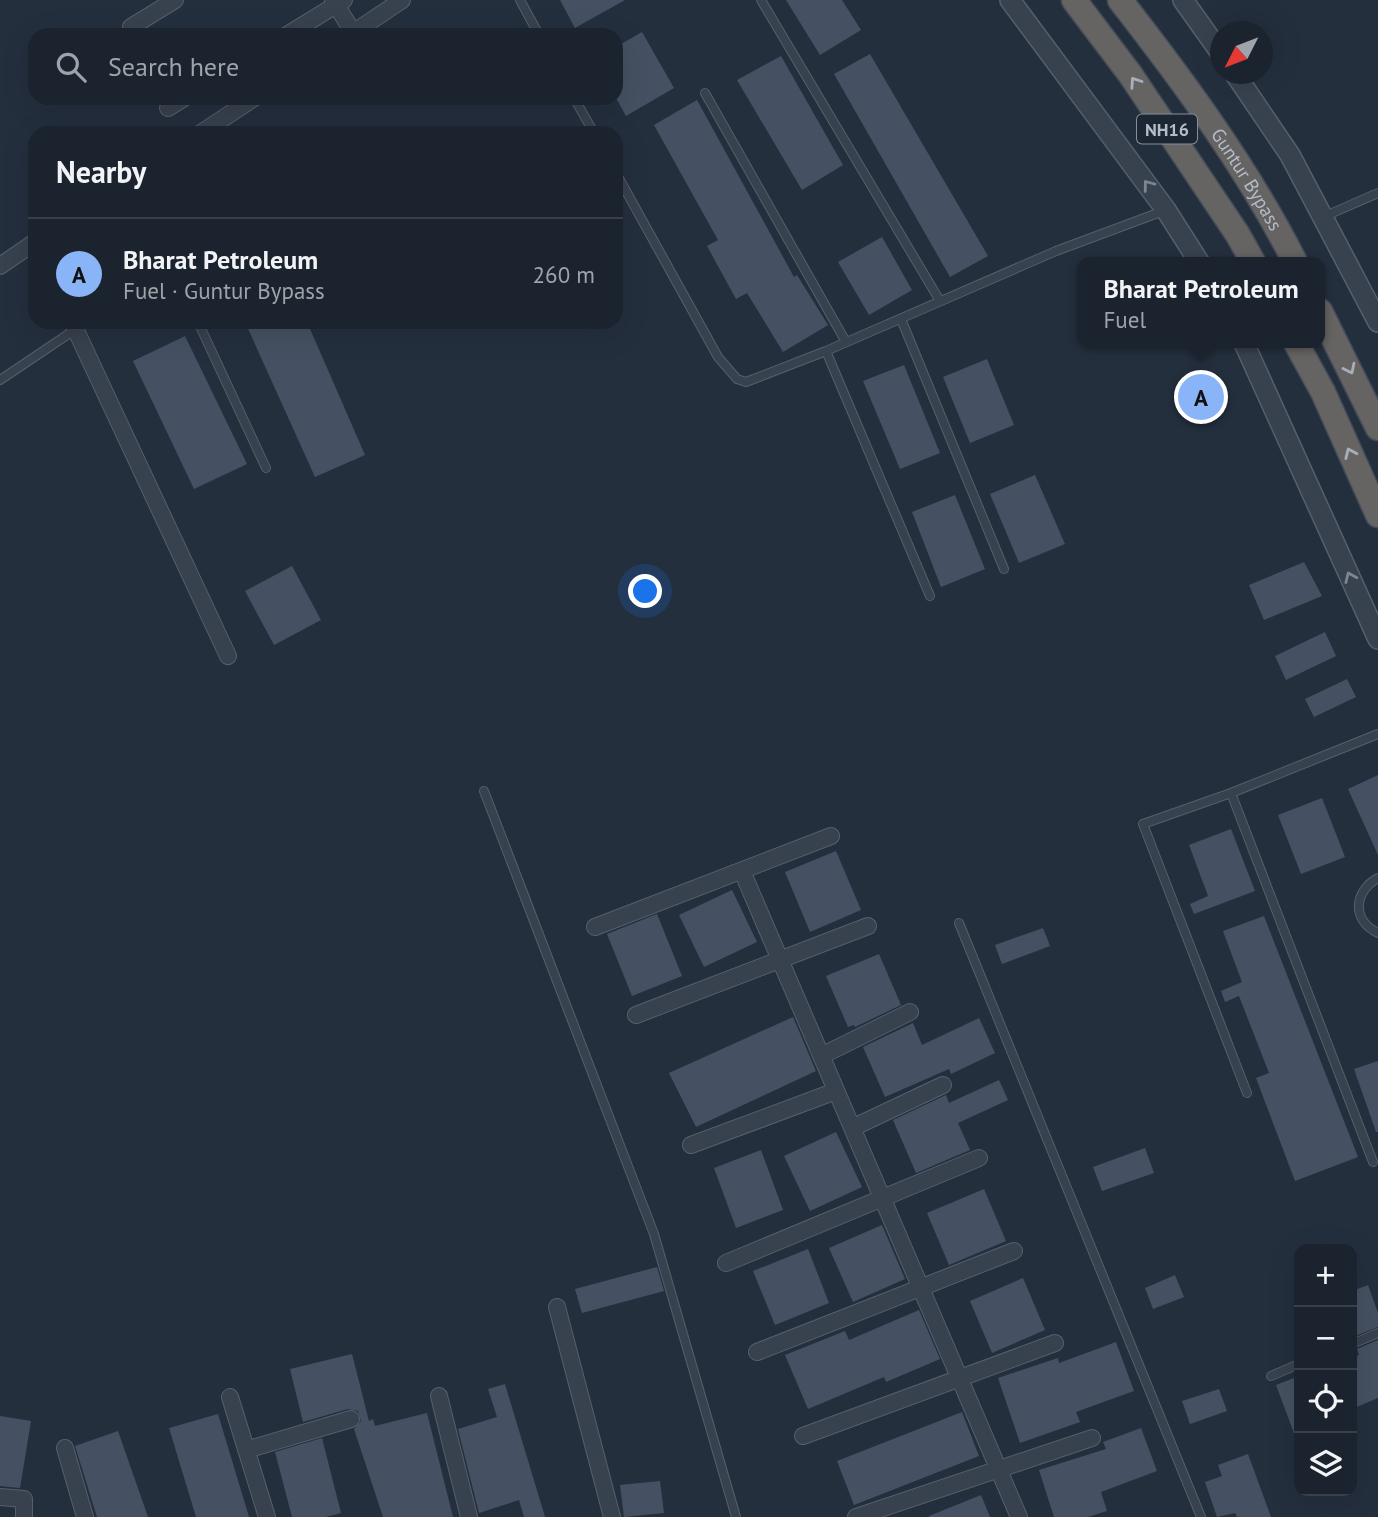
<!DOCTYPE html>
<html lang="en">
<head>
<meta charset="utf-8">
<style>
  :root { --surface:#1b232e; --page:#242b36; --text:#f1f3f6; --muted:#a0a4aa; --line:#39404a; --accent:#8ab4f8 }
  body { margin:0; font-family:"PT Sans",sans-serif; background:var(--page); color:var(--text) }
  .controls { position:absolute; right:21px; bottom:21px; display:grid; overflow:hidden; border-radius:14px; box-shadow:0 7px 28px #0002 }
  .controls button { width:63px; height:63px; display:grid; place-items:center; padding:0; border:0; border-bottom:2px solid var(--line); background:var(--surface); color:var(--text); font:35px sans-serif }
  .compass { position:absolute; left:1210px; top:21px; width:63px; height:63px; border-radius:50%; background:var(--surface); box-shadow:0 7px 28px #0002; rotate:228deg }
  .you { position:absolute; left:646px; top:592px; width:24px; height:24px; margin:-18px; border:5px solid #fff; border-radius:50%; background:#1a73e8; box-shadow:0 0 0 10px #1a73e833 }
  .badge { display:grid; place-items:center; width:46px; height:46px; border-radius:50%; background:var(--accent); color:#111; font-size:23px; font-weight:700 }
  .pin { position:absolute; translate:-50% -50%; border:4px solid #fff; box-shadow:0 2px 7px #0006 }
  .popup { position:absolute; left:1077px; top:257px; width:248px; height:91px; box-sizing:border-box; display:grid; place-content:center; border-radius:14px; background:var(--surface); filter:drop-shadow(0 2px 5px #0005); font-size:23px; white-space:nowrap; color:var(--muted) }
  .popup b { font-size:26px; color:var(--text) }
  .popup::after { content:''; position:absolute; left:50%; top:100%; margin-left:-14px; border:14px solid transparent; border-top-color:var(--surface) }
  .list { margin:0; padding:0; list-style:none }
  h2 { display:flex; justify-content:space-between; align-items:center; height:91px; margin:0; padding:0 28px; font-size:30px }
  h2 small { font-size:23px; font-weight:400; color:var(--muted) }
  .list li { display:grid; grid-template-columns:46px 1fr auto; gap:21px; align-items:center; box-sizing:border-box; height:112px; padding:0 28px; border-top:2px solid var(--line) }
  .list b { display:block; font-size:26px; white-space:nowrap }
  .list p { margin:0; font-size:23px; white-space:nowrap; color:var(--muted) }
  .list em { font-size:23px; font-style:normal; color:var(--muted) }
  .icon { flex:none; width:38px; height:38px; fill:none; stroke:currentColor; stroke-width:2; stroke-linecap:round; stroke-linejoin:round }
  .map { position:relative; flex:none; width:1378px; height:1517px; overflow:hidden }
  .search { position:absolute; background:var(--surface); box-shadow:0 7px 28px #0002; left:28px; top:28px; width:595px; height:77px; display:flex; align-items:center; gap:18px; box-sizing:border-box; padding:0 24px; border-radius:21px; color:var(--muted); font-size:26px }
  .panel { position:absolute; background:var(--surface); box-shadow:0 7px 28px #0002; left:28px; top:126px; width:595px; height:203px; border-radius:21px }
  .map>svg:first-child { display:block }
  .building { fill:#455162 }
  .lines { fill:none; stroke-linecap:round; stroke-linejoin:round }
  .service-casing { stroke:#565f6c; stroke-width:10 }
  .minor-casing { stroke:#565f6c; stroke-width:18 }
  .tertiary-casing { stroke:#565f6c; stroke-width:22 }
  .trunk-casing { stroke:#434c59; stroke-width:27 }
  .service { stroke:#38414e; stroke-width:8 }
  .minor { stroke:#38414e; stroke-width:16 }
  .tertiary { stroke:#38414e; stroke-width:19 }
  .trunk { stroke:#656462; stroke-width:24 }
  .oneway { stroke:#a8afba }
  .oneway2 { stroke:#7c8592 }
  .labels { text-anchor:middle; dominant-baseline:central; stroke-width:7; stroke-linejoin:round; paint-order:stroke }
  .shield { fill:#1d2633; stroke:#878f9c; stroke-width:2 }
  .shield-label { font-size:18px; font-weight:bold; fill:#b4bcc9 }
  .street-label { font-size:19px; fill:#b4bcc9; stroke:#1d2633 }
</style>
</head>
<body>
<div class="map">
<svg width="1378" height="1517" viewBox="0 0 1378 1517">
  <rect width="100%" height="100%" fill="#242f3e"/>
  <path class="building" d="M560,0h65l-50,28z
    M786,0h56l19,30 -41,25z
    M642,32l32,56 -48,28 -10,-18v-51z
    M870,54l118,202 -38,21 -116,-203z
    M781,56l62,109 -41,25 -65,-110z
    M697,100l97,177 3,-2 31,50 -45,27 -36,-59 -11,6 -29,-53 11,-6 -64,-115z
    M882,237l30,53 -43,25 -31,-53z
    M245,322h62l58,133 -50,22z
    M185,336l62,128 -53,25 -61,-128z
    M987,359l27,66 -44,18 -27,-66z
    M904,365l36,88 -40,16 -37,-88z
    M1035,475l30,69 -46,19 -29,-69z
    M955,495l30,74 -44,18 -29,-75z
    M1304,562l18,34 -58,24 -15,-35z
    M292,566l29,54 -47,25 -29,-54z
    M1325,632l11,24 -50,24 -11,-24z
    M1347,679l9,18 -42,20 -9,-18z
    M1378,775v80l-30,-66z
    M1322,798l23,59 -44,17 -23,-59z
    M1231,829l24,62 -61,23 -4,-10 18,-8 -19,-51z
    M836,851l25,59 -51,22 -25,-60z
    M732,890l25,52 -53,25 -25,-52z
    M657,914l25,62 -50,20 -25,-62z
    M1264,916l94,241 -63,24 -39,-103 13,-5 -30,-77 -14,6 -4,-11 21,-9 -19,-51z
    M1043,928l7,18 -48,18 -7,-19z
    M879,954l22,51 -46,22 -1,-2 -6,2 -22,-51z
    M793,1017l23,54 -120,56 -27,-54z
    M979,1018l16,35 -44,21 -2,-5 -64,28 -22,-50 50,-24 9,22z
    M1378,1061v71h-2l-22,-63z
    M999,1080l9,20 -50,23 12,27 -54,23 -23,-53 53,-25 3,8z
    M836,1132l26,55 -52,24 -26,-55z
    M1145,1148l9,25 -52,18 -9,-24z
    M761,1150l22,60 -47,18 -22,-60z
    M984,1189l22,52 -57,24 -22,-52z
    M882,1225l23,54 -52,23 -24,-54z
    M808,1249l21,54 -54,22 -22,-54z
    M657,1267l7,24 -82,22 -7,-24z
    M1175,1275l9,22 -31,12 -8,-21z
    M1023,1278l22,52 -53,23 -22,-52z
    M1368,1285l10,28v14l-25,10 -1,-46z
    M919,1310l21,49 -54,23 -2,-5 -76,32 -23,-54 60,-24 4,9z
    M1378,1340v58l-26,11v-51l7,-3 -2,-6z
    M1116,1342l18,49 -58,21 4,10 -60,21 -22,-65 60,-20 1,5z
    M352,1354l17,67 4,-2 2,7 52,-13 26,104h-70l-29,-88 7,-8 -3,-10 -10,-2 -45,13 -13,-53z
    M1299,1376v68h-1l-22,-59z
    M505,1384l40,133h-21l-5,-17 -40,13 -21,-84 39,-12 -9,-28z
    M1219,1389l8,22 -37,13 -8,-23z
    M962,1412l17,44 -125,49 -17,-44z
    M218,1414l31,103h-53l-27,-89z
    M0,1416l31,5 -11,67 -20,-2z
    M1141,1428l16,43 -56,21 6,19 -19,6h-34l-15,-47 67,-21 -3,-7z
    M118,1431l30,86h-51l-22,-71z
    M322,1438l19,75 -15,4h-34l-17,-65z
    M1248,1454l23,63h-34l-2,-4 -18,4 -12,-35 17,-6 -4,-11z
    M660,1481l4,32 -40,4 -4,-32z
    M981,1495l9,22h-61v-1z"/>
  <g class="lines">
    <g class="service-casing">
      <path id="service" d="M520,0l19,35
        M761,0l179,301
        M705,93l141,249
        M574,98l20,35
        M616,173l102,184 19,22 9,3 80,-31 230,-100 110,-41
        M1323,217l55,-24
        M901,319l103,250
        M198,322l68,146
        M826,351l104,245
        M0,380l76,-51
        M484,791l170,443 82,283
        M1231,793l142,369
        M1378,878c-24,13 -27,42 0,55
        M959,923l242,594
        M1247,1093l-104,-269 88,-31 147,-59
        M1352,1344l26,-11
        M1271,1376l28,-12"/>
    </g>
    <g class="minor-casing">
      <path id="minor" d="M333,0l20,32
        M131,27l44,-27
        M287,35l57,-35
        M350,35l52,-35
        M168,108l16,-10
        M201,133l53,-35
        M0,266l35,-24
        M72,322l156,334
        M742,871l277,646
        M595,927l236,-91
        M636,1015l232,-89
        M821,1056l89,-44
        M852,1128l91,-43
        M691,1145l145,-54
        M726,1263l253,-105
        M557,1307l55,210
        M757,1352l257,-101
        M439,1396l30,121
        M230,1397l37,120
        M803,1436l252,-93
        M65,1448l20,69
        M246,1450l105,-31
        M0,1497l24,2v18
        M856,1517l236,-79"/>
    </g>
    <g class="tertiary-casing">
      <path id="tertiary" d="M1010,0l156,210 33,52
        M1183,0l37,52
        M1235,74l55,81 88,167
        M1244,343l134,296"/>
    </g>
    <g class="trunk-casing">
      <g id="trunk">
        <path d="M1074,0l56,74 108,161 15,27"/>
        <path id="s1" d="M1120,0c64,82 128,169 175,262"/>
        <path d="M1320,311l58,117"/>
        <path d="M1296,343l27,49 55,123"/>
      </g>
    </g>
    <use href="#service" class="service"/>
    <use href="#minor" class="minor"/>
    <use href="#tertiary" class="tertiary"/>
    <use href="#trunk" class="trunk"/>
  </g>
  <defs><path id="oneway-chevron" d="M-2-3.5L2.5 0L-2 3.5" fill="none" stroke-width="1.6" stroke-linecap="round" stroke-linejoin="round" transform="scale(1.75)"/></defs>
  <g class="oneway">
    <use href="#oneway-chevron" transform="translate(1135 82) rotate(-124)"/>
    <use href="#oneway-chevron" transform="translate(1350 369) rotate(64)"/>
    <use href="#oneway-chevron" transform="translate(1350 453) rotate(-114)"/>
  </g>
  <g class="oneway2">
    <use href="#oneway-chevron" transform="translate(1148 185) rotate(-127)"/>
    <use href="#oneway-chevron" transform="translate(1350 577) rotate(-114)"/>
  </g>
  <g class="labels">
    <rect class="shield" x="1137" y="114.5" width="60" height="29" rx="5"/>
    <g class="shield-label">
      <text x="1167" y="129">NH16</text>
    </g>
    <g class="street-label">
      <text stroke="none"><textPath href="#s1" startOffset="220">Guntur Bypass</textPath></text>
    </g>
  </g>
</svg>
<div class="controls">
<button>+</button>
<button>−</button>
<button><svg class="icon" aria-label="locate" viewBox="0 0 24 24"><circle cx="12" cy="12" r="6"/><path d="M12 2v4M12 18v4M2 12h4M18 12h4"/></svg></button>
<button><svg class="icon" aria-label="layers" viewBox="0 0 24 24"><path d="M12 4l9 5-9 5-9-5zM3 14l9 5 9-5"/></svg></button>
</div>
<svg class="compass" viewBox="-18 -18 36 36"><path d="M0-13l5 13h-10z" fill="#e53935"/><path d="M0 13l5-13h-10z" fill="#a0a4aa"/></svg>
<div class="you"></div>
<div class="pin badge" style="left:1201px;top:397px">A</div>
<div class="popup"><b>Bharat Petroleum</b>Fuel</div>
<div class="search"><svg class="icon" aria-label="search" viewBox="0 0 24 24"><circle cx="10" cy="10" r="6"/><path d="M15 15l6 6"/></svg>Search here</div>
<section class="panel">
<h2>Nearby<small></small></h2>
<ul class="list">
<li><span class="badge">A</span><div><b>Bharat Petroleum</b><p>Fuel · Guntur Bypass</p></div><em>260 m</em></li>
</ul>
</section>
</div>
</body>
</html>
